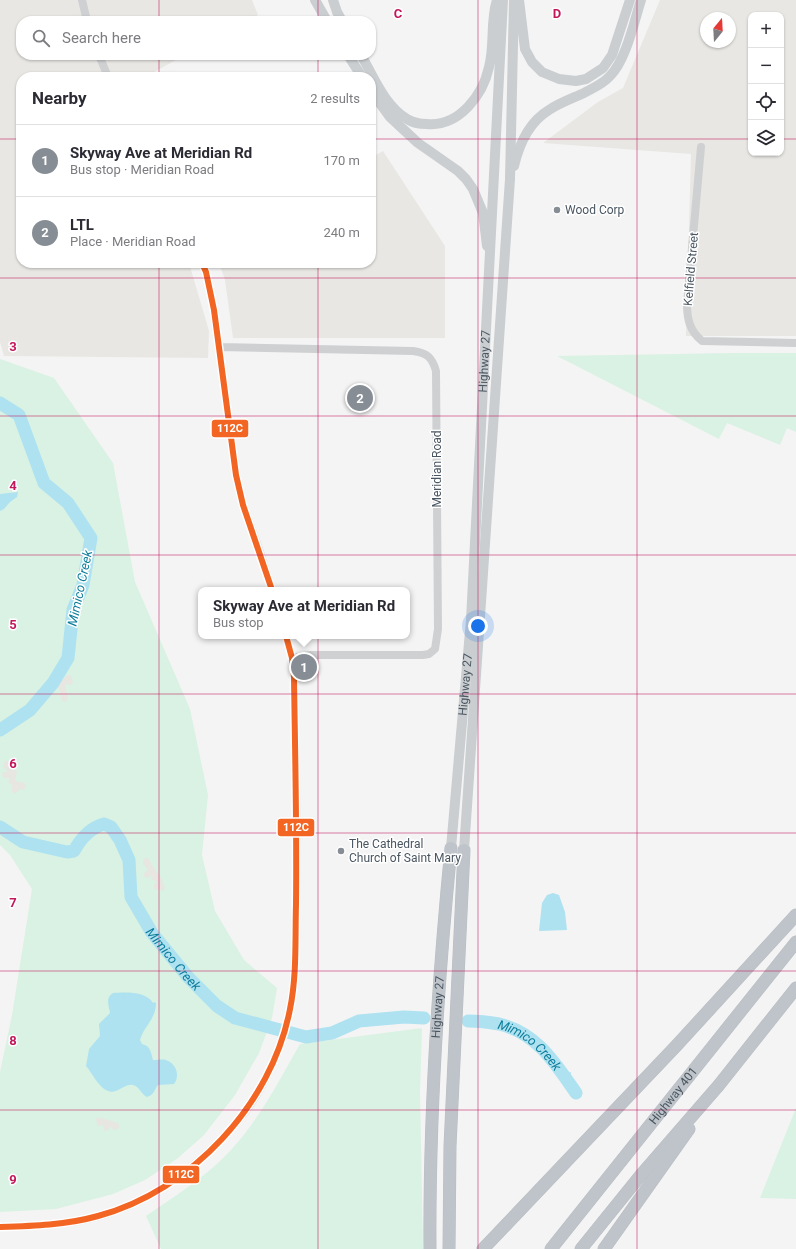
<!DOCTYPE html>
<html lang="en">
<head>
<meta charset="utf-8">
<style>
  :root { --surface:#fff; --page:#f7f7f7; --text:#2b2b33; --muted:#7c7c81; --line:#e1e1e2; --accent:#868d94 }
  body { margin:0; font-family:Roboto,sans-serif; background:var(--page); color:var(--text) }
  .controls { position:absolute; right:12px; top:12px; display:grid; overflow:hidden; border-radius:8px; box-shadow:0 1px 3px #0004 }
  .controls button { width:36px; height:36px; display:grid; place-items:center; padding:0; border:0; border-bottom:1px solid var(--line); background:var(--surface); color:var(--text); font:20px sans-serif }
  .compass { position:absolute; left:700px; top:12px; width:36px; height:36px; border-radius:50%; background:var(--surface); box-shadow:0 1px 3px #0004; rotate:18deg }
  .you { position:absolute; left:478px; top:626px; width:14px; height:14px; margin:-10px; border:3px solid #fff; border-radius:50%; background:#1a73e8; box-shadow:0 0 0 6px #1a73e833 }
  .badge { display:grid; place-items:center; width:26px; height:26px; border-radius:50%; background:var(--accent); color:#fff; font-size:13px; font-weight:700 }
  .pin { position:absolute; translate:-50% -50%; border:2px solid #fff; box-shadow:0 1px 4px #0006 }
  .popup { position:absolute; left:198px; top:587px; width:212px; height:52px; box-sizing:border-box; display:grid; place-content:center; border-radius:8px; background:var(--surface); filter:drop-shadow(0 1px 3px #0005); font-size:13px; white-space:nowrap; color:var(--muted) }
  .popup b { font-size:15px; color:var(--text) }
  .popup::after { content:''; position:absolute; left:50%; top:100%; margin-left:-8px; border:8px solid transparent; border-top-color:var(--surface) }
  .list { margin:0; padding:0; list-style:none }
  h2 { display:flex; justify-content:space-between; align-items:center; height:52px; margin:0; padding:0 16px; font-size:17px }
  h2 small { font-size:13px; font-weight:400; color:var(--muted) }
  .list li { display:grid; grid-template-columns:26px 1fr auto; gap:12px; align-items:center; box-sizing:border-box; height:72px; padding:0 16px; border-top:1px solid var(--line) }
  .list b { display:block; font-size:15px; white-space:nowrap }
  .list p { margin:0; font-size:13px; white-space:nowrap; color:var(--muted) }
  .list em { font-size:13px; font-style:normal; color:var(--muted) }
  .icon { flex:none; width:22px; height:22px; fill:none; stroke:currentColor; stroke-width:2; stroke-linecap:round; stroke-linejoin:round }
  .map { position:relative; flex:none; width:796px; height:1249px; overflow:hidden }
  .search { position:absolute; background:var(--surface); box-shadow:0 1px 3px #0004; left:16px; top:16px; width:360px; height:44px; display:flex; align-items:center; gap:10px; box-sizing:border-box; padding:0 14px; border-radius:16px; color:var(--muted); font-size:15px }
  .panel { position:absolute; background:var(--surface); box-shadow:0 1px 3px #0004; left:16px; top:72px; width:360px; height:196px; border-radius:16px }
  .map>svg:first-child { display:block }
  .commercial { fill:#e8e7e3; fill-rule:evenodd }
  .green { fill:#d9f2e3 }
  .sand { fill:#e7e6e1 }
  .water { fill:#aee2f0 }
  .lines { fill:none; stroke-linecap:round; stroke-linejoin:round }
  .stream { stroke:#aee2f0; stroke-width:2 }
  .river { stroke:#aee2f0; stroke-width:13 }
  .highway-casing { stroke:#b9bec3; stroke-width:13 }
  .minor { stroke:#ced0d2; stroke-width:8 }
  .major { stroke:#caced1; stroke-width:10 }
  .highway { stroke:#bec4c9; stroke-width:12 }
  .bus-1-casing { stroke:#fff; stroke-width:9 }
  .bus-1 { stroke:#f26522; stroke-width:6 }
  .grid { fill:none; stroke:#c2185b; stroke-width:1; stroke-opacity:0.55 }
  .poi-dot { fill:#868d94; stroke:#fff; stroke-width:1.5 }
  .labels { text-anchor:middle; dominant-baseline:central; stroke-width:3; stroke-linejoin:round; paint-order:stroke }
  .poi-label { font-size:12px; fill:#4a5661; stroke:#fff; text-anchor:start }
  .street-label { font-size:12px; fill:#4a5661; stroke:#fff }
  .water-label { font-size:13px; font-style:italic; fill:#0c7c9b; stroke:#fff }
  .grid-label { font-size:13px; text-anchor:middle; font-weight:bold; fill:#c2185b; stroke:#fff; stroke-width:3; stroke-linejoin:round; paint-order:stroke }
  .line-badge { stroke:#fff; stroke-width:1.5 }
  .badge-label { font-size:11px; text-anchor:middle; font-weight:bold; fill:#fff }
</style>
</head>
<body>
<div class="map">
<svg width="796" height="1249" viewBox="0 0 796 1249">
  <rect width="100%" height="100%" fill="#f4f4f4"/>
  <path class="commercial" d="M0,0h252l6,15 -11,6h-226v34h164l-40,22h-124v186h168l20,68 -1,27 -204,-2 -4,-14z
    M660,0h136v336h-110l5,-182 -148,-11 55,-41 25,-14zM751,15h30v138h-30zM706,18h24v24h-24z
    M383,151l62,95v92h-212l-8,-58 -6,-17h152v-105z"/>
  <path class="green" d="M734,353h62v79l-9,-4 -7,17 -53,-22 -8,16 -162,-83z
    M0,359l54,19 59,85 22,119 55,127 18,86 -6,60 13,56 29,49 33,28 -5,30 -13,35 -24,42 -31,40 -26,23 -33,22 -32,14 -57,15 -56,3v-140l12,-57 20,-126 -22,-34 -10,-10z
    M422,1028l-2,65 3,156h-262l-15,-33c29,-20 60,-39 84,-65 29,-31 49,-70 70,-107z
    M796,1108v91l-36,-1z"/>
  <path class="sand" d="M68,675l3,1 2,6 -2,3 -5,-1 -1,1 3,13 -3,4 -4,-3 -1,-8 -3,-5v-2z
    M5,761h5l3,8 4,3 -2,7 1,2 9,2 1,4 -2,2 -5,1 -4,4 -3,-3v-6l-4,-3 2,-4h-6l-2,-3 1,-3h5l-5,-6z
    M146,858l3,1 4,8 8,11 4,10 -2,3 -4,-2 -3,1 -2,-2v-3l3,-3 -6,-3 1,-4 -5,3 -3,-2v-3l4,-3 -5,-7v-3z
    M98,1117l20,6 1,2v3l-4,2 -5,-3 -3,4 -3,-1 -1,-5 -5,1 -1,-1 -1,-6z"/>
  <path class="water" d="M18,492l-1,5 -7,5 -6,7 -4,2v-17z
    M553,893l6,2 6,17 2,18 -28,1 3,-28 5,-8z
    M113,993c13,-1 33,-2 40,10l1,-1 2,1c0,16 -12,23 -16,37l2,4c9,2 9,9 11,16 5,0 9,-1 13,0 11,4 14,16 8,24l-16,1c-4,5 -4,10 -11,12 -6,-3 -8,-11 -14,-12 -6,-1 -10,3 -15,5 -15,8 -24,-15 -32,-24l3,-17 11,-13 -1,-12 11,-11c-1,-7 -5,-15 3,-20z"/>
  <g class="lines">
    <path class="stream" d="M566,1079l4,-6"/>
    <g class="river">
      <path d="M0,403l19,12 25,68 24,20 23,35 -8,47 -10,25 -5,48 -15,25 -23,27 -30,20"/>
      <path id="s1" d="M0,827l23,15 44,10 7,-1c7,-13 16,-23 30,-27l7,3 9,13 9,20 2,37 21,36 36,44 29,29 18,12 71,19 26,-4 27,-12 45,-4 20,1"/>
      <path id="s2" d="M468,1021c10,0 20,1 31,3 38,9 56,39 77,69"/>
    </g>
    <g class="highway-casing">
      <g id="highway">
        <path id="s4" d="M430,1249c-1,-134 8,-268 21,-401"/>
        <path d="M449,1249l1,-103 14,-296"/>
        <path d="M483,1249l194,-204 119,-130"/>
        <path id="s5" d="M551,1249l245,-307"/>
        <path d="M581,1249l59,-73 79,-91 77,-97"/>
        <path d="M604,1249l85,-120"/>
      </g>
    </g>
    <path class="minor" d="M82,0l5,21
      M99,55l9,22
      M701,147l-14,157c0,16 3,27 15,37l94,2
      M202,263l4,9 8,38 22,165 7,30 16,44 13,41
      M219,347l194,4c14,2 19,6 23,20l2,258 -3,20 -6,5 -6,1h-112l-19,3
      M0,1227c37,-1 76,-2 112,-15 51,-17 100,-57 133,-100 20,-26 39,-70 45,-103 6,-33 5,-68 6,-102 2,-76 -1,-153 -2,-230l-2,-19 -6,-22"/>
    <g class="major">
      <path d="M315,0l12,21"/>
      <path d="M333,0l4,12 5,9"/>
      <path d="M519,0l6,49 7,13 10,10 17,7 17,2 10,-2 17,-11 9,-13 18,-55"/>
      <path d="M348,55l14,22"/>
      <path d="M361,55c13,22 23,50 46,64 6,4 14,5 20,5 32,3 56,-29 62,-57 6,-22 1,-46 8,-67"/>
      <path d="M371,91l19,26 28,26 40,28 8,8 7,10 10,24 4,33"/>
      <path d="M514,166c5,-21 15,-44 35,-56 10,-7 24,-12 35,-17 9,-5 19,-9 26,-17 16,-16 24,-54 31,-76"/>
      <path id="s3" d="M451,848l20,-228 32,-620"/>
      <path d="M464,850l46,-671 4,-179"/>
    </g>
    <use href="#highway" class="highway"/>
    <g class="bus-1-casing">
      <path id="bus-1" d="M202,263l4,9 8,38 22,165 7,30 29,85
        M0,1227c33,-1 66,-2 98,-11 93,-25 174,-112 192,-207 7,-34 5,-70 6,-105 1,-76 -1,-151 -2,-227l-2,-19 -6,-22"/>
    </g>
    <use href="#bus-1" class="bus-1"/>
  </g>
  <path class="grid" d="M159,0v21M318,0v21M478,0v1249M637,0v1249M159,55v22M318,55v22M0,139h21M371,139h380M781,139h15M159,263v986M318,263v986M0,278h796M0,416h796M0,555h796M0,694h796M0,833h796M0,971h796M0,1110h796"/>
  <g class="poi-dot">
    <circle cx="557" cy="210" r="4"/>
    <circle cx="341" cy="851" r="4"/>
  </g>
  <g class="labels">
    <g class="poi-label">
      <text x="565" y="210">Wood Corp</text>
      <text x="349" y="844">The Cathedral<tspan x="349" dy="14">Church of Saint Mary</tspan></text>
    </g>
    <g class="street-label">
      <text transform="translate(691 269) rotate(-85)">Kelfield Street</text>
      <text stroke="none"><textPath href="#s3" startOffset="488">Highway 27</textPath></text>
      <text transform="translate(437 469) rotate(-90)">Meridian Road</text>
      <text stroke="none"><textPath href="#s3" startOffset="164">Highway 27</textPath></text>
      <text stroke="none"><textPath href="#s4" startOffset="242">Highway 27</textPath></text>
      <text stroke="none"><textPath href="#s5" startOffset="196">Highway 401</textPath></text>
    </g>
    <g class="water-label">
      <text transform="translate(80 588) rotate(-78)">Mimico Creek</text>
      <text stroke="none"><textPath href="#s1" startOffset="279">Mimico Creek</textPath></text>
      <text stroke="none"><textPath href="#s2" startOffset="69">Mimico Creek</textPath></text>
    </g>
  </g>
  <g class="grid-label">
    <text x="398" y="18">C</text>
    <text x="557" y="18">D</text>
    <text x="13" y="351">3</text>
    <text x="13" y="490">4</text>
    <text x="13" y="629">5</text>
    <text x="13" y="768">6</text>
    <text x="13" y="907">7</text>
    <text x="13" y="1045">8</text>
    <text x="13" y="1184">9</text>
  </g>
  <g class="line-badge">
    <rect x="211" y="419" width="38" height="19" rx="4" fill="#f26522"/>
    <rect x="277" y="818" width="38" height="19" rx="4" fill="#f26522"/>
    <rect x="162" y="1165" width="38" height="19" rx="4" fill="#f26522"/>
  </g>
  <g class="badge-label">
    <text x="230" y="432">112C</text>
    <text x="296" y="831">112C</text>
    <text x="181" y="1178">112C</text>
  </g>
</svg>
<div class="controls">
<button>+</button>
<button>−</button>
<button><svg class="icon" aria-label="locate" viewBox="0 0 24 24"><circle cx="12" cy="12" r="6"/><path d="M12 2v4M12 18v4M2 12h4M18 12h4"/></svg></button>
<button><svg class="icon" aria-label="layers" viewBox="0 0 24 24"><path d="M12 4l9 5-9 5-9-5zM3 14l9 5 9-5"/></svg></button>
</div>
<svg class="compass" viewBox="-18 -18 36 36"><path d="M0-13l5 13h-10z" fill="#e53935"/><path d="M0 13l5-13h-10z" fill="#7c7c81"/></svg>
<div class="you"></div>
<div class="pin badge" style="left:304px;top:667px">1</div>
<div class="popup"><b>Skyway Ave at Meridian Rd</b>Bus stop</div>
<div class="pin badge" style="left:360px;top:398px">2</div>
<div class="search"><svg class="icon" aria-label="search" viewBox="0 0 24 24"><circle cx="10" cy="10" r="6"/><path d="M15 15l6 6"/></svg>Search here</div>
<section class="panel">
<h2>Nearby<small>2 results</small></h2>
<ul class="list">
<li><span class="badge">1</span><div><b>Skyway Ave at Meridian Rd</b><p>Bus stop · Meridian Road</p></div><em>170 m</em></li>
<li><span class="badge">2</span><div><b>LTL</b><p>Place · Meridian Road</p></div><em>240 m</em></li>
</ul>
</section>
</div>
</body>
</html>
